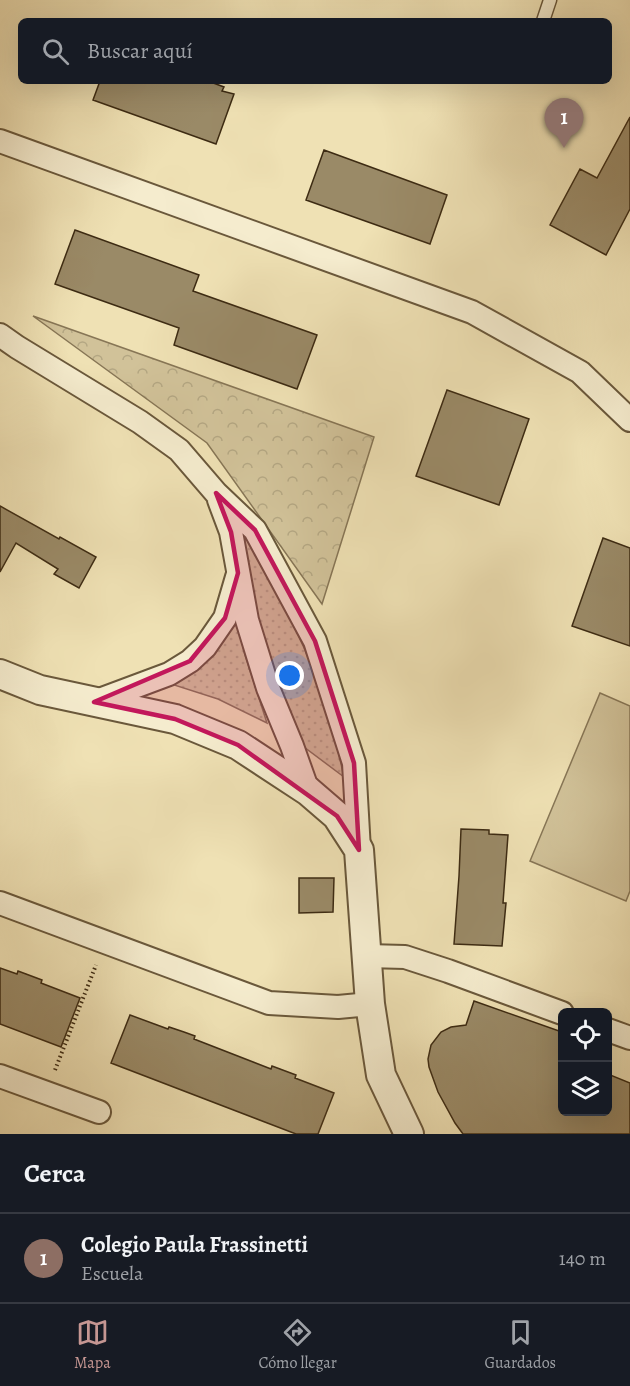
<!DOCTYPE html>
<html lang="es">
<head>
<meta charset="utf-8">
<style>
  :root { --surface:#171b24; --page:#242831; --text:#f1f3f6; --muted:#9ea1a6; --line:#363941; --accent:#c59692 }
  body { margin:0; font-family:Alegreya,serif; background:var(--page); color:var(--text) }
  .controls { position:absolute; right:18px; bottom:18px; display:grid; overflow:hidden; border-radius:9px; box-shadow:0 6px 24px #0002 }
  .controls button { width:54px; height:54px; display:grid; place-items:center; padding:0; border:0; border-bottom:2px solid var(--line); background:var(--surface); color:var(--text); font:30px sans-serif }
  .you { position:absolute; left:290px; top:676px; width:21px; height:21px; margin:-15px; border:4px solid #fff; border-radius:50%; background:#1a73e8; box-shadow:0 0 0 9px #1a73e833 }
  .badge { display:grid; place-items:center; width:39px; height:39px; border-radius:50%; background:var(--accent); color:#fff; font-size:20px; font-weight:700 }
  .pin { position:absolute; translate:-50% -50px; filter:drop-shadow(0 2px 3px #0008) }
  .pin::after { content:''; position:absolute; top:32px; width:21px; height:18px; background:inherit; clip-path:polygon(0 0,100% 0,50% 100%) }
  .list { margin:0; padding:0; list-style:none }
  h2 { display:flex; justify-content:space-between; align-items:center; height:78px; margin:0; padding:0 24px; font-size:26px }
  h2 small { font-size:20px; font-weight:400; color:var(--muted) }
  .list li { display:grid; grid-template-columns:39px 1fr auto; gap:18px; align-items:center; box-sizing:border-box; height:90px; padding:0 24px; border-top:2px solid var(--line) }
  .list b { display:block; font-size:22px; white-space:nowrap }
  .list p { margin:0; font-size:20px; white-space:nowrap; color:var(--muted) }
  .list em { font-size:20px; font-style:normal; color:var(--muted) }
  .icon { flex:none; width:33px; height:33px; fill:none; stroke:currentColor; stroke-width:2; stroke-linecap:round; stroke-linejoin:round }
  .map { position:relative; flex:none; width:630px; height:1134px; overflow:hidden }
  .search { position:absolute; background:var(--surface); box-shadow:0 6px 24px #0002; left:18px; right:18px; top:18px; height:66px; display:flex; align-items:center; gap:15px; box-sizing:border-box; padding:0 21px; border-radius:9px; color:var(--muted); font-size:22px }
  .sheet { height:168px; background:var(--surface) }
  nav { display:flex; justify-content:space-around; align-items:center; box-sizing:border-box; height:84px; border-top:2px solid var(--line); background:var(--surface); font-size:16px; color:var(--muted) }
  nav a { display:grid; justify-items:center; gap:3px }
  nav .on { color:var(--accent) }
  .map>svg:first-child { display:block }
  .grass { fill:url(#grass-dots); stroke:#877656; stroke-width:1.5 }
  .park { fill:url(#park-crowns); stroke:#877656; stroke-width:1.5 }
  .pitch { fill:#d1c299; stroke:#877656; stroke-width:1.5 }
  .building { fill:#9a8a67; stroke:#3d2b13; stroke-width:1.5 }
  .lines { fill:none; stroke-linecap:round; stroke-linejoin:round }
  .service-casing { stroke:#6a583b; stroke-width:15 }
  .minor-casing { stroke:#6a583b; stroke-width:26 }
  .tertiary-casing { stroke:#6a583b; stroke-width:32 }
  .path { stroke:#3d2b13; stroke-width:4; stroke-dasharray:1.5 3; stroke-linecap:butt }
  .service { stroke:#f5ecce; stroke-width:12 }
  .minor { stroke:#f5ecce; stroke-width:22 }
  .tertiary { stroke:#f5ecce; stroke-width:28 }
  .marked { fill:#c2185b; fill-opacity:0.2; stroke:#c2185b; stroke-width:4.5; stroke-linejoin:round }
</style>
</head>
<body>
<div class="map">
<svg width="630" height="1134" viewBox="0 0 630 1134">
  <defs>
    <pattern id="grass-dots" width="8" height="8" patternUnits="userSpaceOnUse" patternTransform="scale(1.5)"><rect width="8" height="8" fill="#d1c299"/><path d="M2 2h.1M6 6h.1" fill="none" stroke="#b4a783" stroke-width="1.8" stroke-linecap="round"/></pattern>
    <pattern id="park-crowns" width="20" height="18" patternUnits="userSpaceOnUse" patternTransform="scale(1.5)"><rect width="20" height="18" fill="#d1c299"/><path d="M2 6a3 3 0 1 1 6 0M12 15a3 3 0 1 1 6 0" fill="none" stroke="#b4a783"/></pattern>
  </defs>
  <rect width="100%" height="100%" fill="#efe1b4"/>
  <filter id="stains"><feTurbulence type="fractalNoise" baseFrequency=".00333" numOctaves="4"/><feColorMatrix values="0 0 0 0 .2 0 0 0 0 .09 0 0 0 0 .02 0 0 0 .5 -.17"/></filter>
  <radialGradient id="worn" r=".72"><stop offset=".6" stop-color="#630" stop-opacity="0"/><stop offset="1" stop-color="#630" stop-opacity=".3"/></radialGradient>
  <path class="grass" d="M237,523l36,59 32,68 23,57 16,70 -44,-33 -31,-76z
    M235,615l10,40 22,68 -49,-24 -47,-15z"/>
  <path class="park" d="M33,316l341,121 -52,167 -115,-161z"/>
  <path class="pitch" d="M600,693l30,13v185l-4,10 -96,-40z"/>
  <path class="building" d="M100,81h108l16,6 -2,4 12,3 -18,50 -123,-44z
    M630,117v92l-24,46 -56,-30 30,-56 17,9z
    M324,150l123,45 -17,49 -124,-44z
    M75,230l124,45 -6,16 124,44 -20,54 -123,-44 5,-17 -124,-44z
    M447,390l82,29 -30,86 -83,-29z
    M0,506l59,33 1,-2 36,20 -17,31 -25,-14 4,-5 -42,-26 -16,29z
    M603,538l27,10v98l-58,-20z
    M461,829l28,1v4l19,1 -5,68h3l-4,43 -48,-2 5,-68z
    M299,878h35l-1,34 -34,1z
    M0,968l17,6 1,-3 24,9 -1,3 39,15 -19,49 -61,-23z
    M474,1001l88,31v80h46v-38l22,9v51h-167l-8,-11 -17,-31 -9,-25 -1,-8 3,-14 10,-13 10,-5 15,-2z
    M130,1015l38,14 1,-2 15,5 11,4 -1,3 77,30 1,-3 24,9 -1,3 39,15 -16,41h-22l-185,-71z"/>
  <g class="lines">
    <g class="service-casing">
      <path id="service" d="M543,21l7,-21"/>
    </g>
    <g class="minor-casing">
      <path id="minor" d="M0,141l472,171 108,60 50,48
        M0,335l17,12 123,75 39,28 37,43 39,37 60,111 39,122 5,87
        M219,500l12,32 16,88 21,68 24,58 16,45
        M94,702l75,-28 21,-13 15,-14 20,-29 12,-41
        M0,903l269,100 69,4 32,-3
        M367,956l38,1 43,14 114,42
        M608,1030l22,8
        M0,1076l99,36"/>
    </g>
    <g class="tertiary-casing">
      <path id="tertiary" d="M0,674l40,16 135,29 63,26 70,46 29,25 22,34 11,154 11,71 28,59"/>
    </g>
    <path class="path" d="M55,1070l41,-105"/>
    <use href="#service" class="service"/>
    <use href="#minor" class="minor"/>
    <use href="#tertiary" class="tertiary"/>
  </g>
  <path class="marked" d="M216,493l39,37 60,111 39,122 5,87 -22,-34 -99,-71 -63,-26 -81,-17 96,-41 35,-43 13,-45 -7,-41z"/>
  <rect width="100%" height="100%" filter="url(#stains)"/>
  <rect width="100%" height="100%" fill="url(#worn)"/>
</svg>
<div class="controls">
<button><svg class="icon" aria-label="locate" viewBox="0 0 24 24"><circle cx="12" cy="12" r="6"/><path d="M12 2v4M12 18v4M2 12h4M18 12h4"/></svg></button>
<button><svg class="icon" aria-label="layers" viewBox="0 0 24 24"><path d="M12 4l9 5-9 5-9-5zM3 14l9 5 9-5"/></svg></button>
</div>
<div class="you"></div>
<div class="pin badge" style="left:564px;top:148px;background:#8d6e63">1</div>
<div class="search"><svg class="icon" aria-label="search" viewBox="0 0 24 24"><circle cx="10" cy="10" r="6"/><path d="M15 15l6 6"/></svg>Buscar aquí</div>
</div>
<section class="sheet">
<h2>Cerca<small></small></h2>
<ul class="list">
<li><span class="badge" style="background:#8d6e63">1</span><div><b>Colegio Paula Frassinetti</b><p>Escuela</p></div><em>140 m</em></li>
</ul>
</section>
<nav>
<a class="on"><svg class="icon" aria-label="map" viewBox="0 0 24 24"><path d="M3 6l6-2 6 2 6-2v14l-6 2-6-2-6 2zM9 4v14M15 6v14"/></svg>Mapa</a>
<a><svg class="icon" aria-label="directions" viewBox="0 0 24 24"><path d="M12 3l9 9-9 9-9-9zM9 14v-3h6M13 9l2 2-2 2"/></svg>Cómo llegar</a>
<a><svg class="icon" aria-label="saved" viewBox="0 0 24 24"><path d="M7 4h10v16l-5-4-5 4z"/></svg>Guardados</a>
</nav>
</body>
</html>
